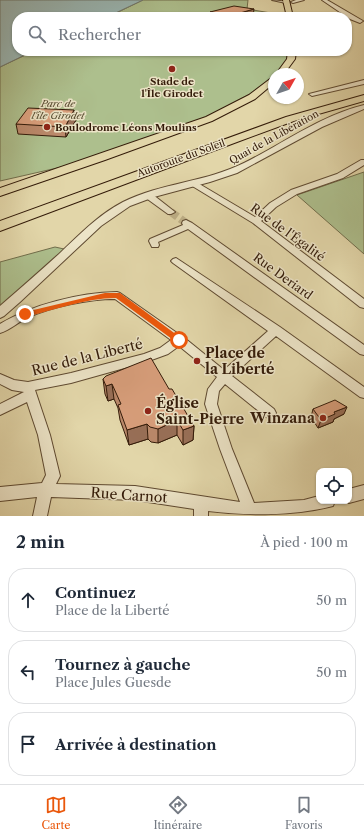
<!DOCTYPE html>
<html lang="fr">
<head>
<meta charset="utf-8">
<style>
  :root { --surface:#fff; --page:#f2f2f3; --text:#1f2937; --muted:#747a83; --line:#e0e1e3; --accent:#ea580c }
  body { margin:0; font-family:"Libre Caslon Text",serif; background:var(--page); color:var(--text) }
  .controls { position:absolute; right:12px; bottom:12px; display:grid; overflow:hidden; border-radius:8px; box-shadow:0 1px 3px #0004 }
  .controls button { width:36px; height:36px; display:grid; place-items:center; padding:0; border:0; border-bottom:1px solid var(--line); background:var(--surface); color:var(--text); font:20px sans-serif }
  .compass { position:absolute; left:268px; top:68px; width:36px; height:36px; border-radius:50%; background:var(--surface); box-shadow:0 1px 3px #0004; rotate:50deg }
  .stop { position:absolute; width:12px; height:12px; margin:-9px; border:3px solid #ea580c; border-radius:50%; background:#fff }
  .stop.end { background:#ea580c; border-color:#fff; box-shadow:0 1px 4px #0008 }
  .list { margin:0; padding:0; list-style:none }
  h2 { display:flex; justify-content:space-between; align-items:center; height:52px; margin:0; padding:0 16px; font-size:17px }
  h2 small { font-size:13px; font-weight:400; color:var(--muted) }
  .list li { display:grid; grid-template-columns:26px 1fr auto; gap:12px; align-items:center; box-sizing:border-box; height:64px; margin:0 8px 8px; padding:0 8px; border:1px solid var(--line); border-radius:16px }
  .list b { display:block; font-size:15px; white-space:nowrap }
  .list p { margin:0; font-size:13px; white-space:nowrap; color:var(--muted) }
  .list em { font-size:13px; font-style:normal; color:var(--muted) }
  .icon { flex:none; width:22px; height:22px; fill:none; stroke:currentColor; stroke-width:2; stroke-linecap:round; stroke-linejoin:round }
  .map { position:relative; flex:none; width:364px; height:516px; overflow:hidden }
  .search { position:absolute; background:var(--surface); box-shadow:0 1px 3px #0004; left:12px; right:12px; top:12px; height:44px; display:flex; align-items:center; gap:10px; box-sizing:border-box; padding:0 14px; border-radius:16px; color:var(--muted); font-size:15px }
  .sheet { height:268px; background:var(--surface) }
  nav { display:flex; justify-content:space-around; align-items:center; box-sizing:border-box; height:56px; border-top:1px solid var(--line); background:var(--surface); font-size:11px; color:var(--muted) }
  nav a { display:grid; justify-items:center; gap:2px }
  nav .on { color:var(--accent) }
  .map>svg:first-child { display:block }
  .green { fill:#adbf8d; stroke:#706d4b }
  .water { fill:#99b6b3; stroke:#70786f }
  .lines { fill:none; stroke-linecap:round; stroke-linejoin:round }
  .minor-tunnel { stroke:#bfb189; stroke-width:8; stroke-dasharray:8 3.5; stroke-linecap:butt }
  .minor-casing { stroke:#5f4a31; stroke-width:2 }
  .tertiary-casing { stroke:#5f4a31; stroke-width:2 }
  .primary-casing { stroke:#331b09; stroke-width:2 }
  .motorway-casing { stroke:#331b09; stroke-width:2 }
  .minor { fill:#ece4c7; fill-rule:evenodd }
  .tertiary { fill:#ece4c7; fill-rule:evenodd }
  .primary { fill:#e2d6a9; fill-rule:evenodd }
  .motorway { fill:#e2d6a9; fill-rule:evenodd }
  .wall { fill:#bb896b; stroke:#331b09 }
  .shaded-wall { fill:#986f57; stroke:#331b09 }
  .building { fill:#d99f7c; stroke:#331b09 }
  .route { fill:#ea580c }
  .poi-dot { fill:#8f2418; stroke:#ece4c7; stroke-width:1.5 }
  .labels { text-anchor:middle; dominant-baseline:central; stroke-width:3; stroke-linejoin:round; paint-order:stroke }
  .far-poi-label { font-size:10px; font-weight:bold; fill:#331b09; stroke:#ece4c7 }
  .far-park-label { font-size:10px; font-style:italic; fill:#584c31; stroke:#ece4c7 }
  .far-street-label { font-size:10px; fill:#331b09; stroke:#ece4c7 }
  .street-label { font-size:12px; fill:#331b09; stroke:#ece4c7 }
  .near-poi-label { font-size:14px; font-weight:bold; fill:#331b09; stroke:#ece4c7; text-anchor:start }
  .near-street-label { font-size:14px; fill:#331b09; stroke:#ece4c7 }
</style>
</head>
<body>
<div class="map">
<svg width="364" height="516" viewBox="0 0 364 516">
  <rect width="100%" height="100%" fill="#e2d6a9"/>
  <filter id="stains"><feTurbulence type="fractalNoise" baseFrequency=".005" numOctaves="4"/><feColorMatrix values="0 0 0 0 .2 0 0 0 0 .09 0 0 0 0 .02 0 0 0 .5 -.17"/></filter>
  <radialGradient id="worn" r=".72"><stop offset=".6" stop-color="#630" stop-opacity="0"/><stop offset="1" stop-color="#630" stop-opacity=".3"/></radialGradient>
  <path class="green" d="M143,0h105l-1,9 36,6 1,2h-176z
    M34,51h258l-12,23h-6v5l-22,18 -43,22 -108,39 -101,23v-114z
    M364,172v82l-67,-59z
    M55,247l9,2 -8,9 -56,48v-44z"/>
  <path class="water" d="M0,0h143l-36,17h-90v34h16l-33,16z"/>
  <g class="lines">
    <path class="minor-tunnel" d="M171,212l15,11"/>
    <g class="minor-casing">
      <path id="minor" d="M272,0l16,2 -2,1z
        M364,80v4l-52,12 -3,-2z
        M361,160h3v5l-21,13 -46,16 -21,13 -15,14 103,78v9l-4,-1 -107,-84 -64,-39 1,-2h6l59,35 15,-14 21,-13 46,-16z
        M146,194h6l23,18 -4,2h-3l-22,-16 -1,-2z
        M186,220l6,3 172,122v10l-4,-1 -172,-125 -30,13 1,3 -1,2h-6l-3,-6 1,-2 33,-14 -1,-2 1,-2z
        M176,258l104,69 84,60v11l-4,-1 -84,-61 -44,40 42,33 2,4 -2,4 -4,1 -4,-1 -41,-33 -6,7 -2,13 15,45 22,54 50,-3 15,-4v5h16l-2,5c-38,10 -86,10 -125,5v5h-14v-7l-59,-9 -84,-3 -4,19h-14l4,-19 -37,4v-14l42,-4 4,-8 -8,-40 -11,-33 -27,13v-11l24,-12 -12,-2 -12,-6v-10l14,6 14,2 43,-9 73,-19 16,-6 11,-8 -56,-41c-25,0 -65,8 -88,19 -9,4 -17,12 -27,15v-9c33,-20 79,-31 117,-32l3,1 67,47 37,30 44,-39 -95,-68 -2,-2 2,-2zM179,346l38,31 -9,12 -3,15 15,45 20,53 -105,-16 -79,-2 4,-8 -10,-41 -15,-45 36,-7 75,-21 22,-8z
        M364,485v14l-15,4 -4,-2h4v-12z"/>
    </g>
    <g class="tertiary-casing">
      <path id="tertiary" d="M296,0h8l-11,3 -2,-1z
        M322,0h5l36,21 -3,2 -10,-4z
        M364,105v4l-42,18 -85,46 -27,9 -56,15 -24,9 -29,20 -81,76 -16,14 -4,2v-12c20,-17 40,-35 59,-52 20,-19 39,-39 64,-52 38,-19 83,-20 121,-39 40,-20 76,-47 120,-58z"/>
    </g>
    <g class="primary-casing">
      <path id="primary" d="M283,0h6l4,17h-6z
        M288,51h8l-1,8 -11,15h-8l11,-15z
        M274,76v7l-19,16 -43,22 -107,39 -105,36v-8l206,-71 43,-22z"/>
    </g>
    <g class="motorway-casing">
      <path id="motorway" d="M364,95v6l-70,20 -57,21 -237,89v-10l286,-104z"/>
    </g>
    <use href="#minor" class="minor"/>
    <use href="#tertiary" class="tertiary"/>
    <use href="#primary" class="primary"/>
    <use href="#motorway" class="motorway"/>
  </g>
  <path class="wall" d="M210,12l43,5h-44z
    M76,120l-10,17 -48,-3 -2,-10z
    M103,379l66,10 25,37 -1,14 -10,5 -6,-10 -19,8 -7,-1 -3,-3 -19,6 -9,-25 -2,-12 -4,-9 -6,2 -3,-7z
    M313,409l31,5 -10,5 -1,3 -15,6 -7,-11z"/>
  <path class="shaded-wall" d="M254,9l-1,8h-27z
    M74,110l2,10 -10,17 -1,-10z
    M112,384l2,15 -6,2 -2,-15z
    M347,407l-3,7 -10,5 -1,3 -15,6 3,-8 13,-8z
    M177,420v15l-19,8v-14z
    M147,424l1,15 -19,6 -2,-15z
    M194,426l-1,14 -10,5v-15z"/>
  <path class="building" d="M234,6l20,3 -28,8h-3l-13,-5z
    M28,108l46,2 -9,17 -49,-3z
    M151,358l18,31h3l22,37 -11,4 -6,-10 -19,9 -8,-2 -3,-3 -20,6 -9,-25 3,-1 -9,-20 -6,2 -3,-7 3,-3z
    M335,400l12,7 -13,5 1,2 -14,6 -8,-11z"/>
  <path class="route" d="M105,293h15l61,45v4h-5l-60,-44c-31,0 -61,12 -91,19l-4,-3 4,-2z"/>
  <g class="poi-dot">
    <circle cx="172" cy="69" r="4"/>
    <circle cx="47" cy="127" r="4"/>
    <circle cx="197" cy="361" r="4"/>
    <circle cx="148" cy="411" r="4"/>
    <circle cx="323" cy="418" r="4"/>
  </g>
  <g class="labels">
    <g class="far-poi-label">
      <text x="172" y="81">Stade de<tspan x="172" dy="12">l'Île Girodet</tspan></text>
      <text x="55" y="127" text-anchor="start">Boulodrome Léons Moulins</text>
    </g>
    <g class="far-park-label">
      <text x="58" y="103">Parc de<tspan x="58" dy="12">l'île Girodet</tspan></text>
    </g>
    <g class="far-street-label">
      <text transform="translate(274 137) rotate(-29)">Quai de la Libération</text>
      <text transform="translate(181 158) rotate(-20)">Autoroute du Soleil</text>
    </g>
    <g class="street-label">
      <text transform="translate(288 232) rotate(36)">Rue de l'Égalité</text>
      <text transform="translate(283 276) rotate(36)">Rue Deriard</text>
    </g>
    <g class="near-poi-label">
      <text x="205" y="353">Place de<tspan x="205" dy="16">la Liberté</tspan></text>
      <text x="156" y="403">Église<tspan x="156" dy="16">Saint-Pierre</tspan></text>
      <text x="315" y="418" text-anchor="end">Winzana</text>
    </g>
    <g class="near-street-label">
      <text transform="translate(87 357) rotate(-14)">Rue de la Liberté</text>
      <text transform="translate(129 495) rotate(4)">Rue Carnot</text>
    </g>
  </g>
  <rect width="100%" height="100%" filter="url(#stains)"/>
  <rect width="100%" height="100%" fill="url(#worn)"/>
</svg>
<div class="controls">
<button><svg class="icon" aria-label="locate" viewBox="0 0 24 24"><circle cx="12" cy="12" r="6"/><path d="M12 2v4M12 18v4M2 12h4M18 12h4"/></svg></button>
</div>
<svg class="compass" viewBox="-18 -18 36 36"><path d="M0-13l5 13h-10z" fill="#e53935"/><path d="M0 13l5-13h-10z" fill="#747a83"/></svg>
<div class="stop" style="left:179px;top:340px"></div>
<div class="stop end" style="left:25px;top:314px"></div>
<div class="search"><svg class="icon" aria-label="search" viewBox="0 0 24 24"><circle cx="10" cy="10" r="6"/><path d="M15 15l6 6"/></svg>Rechercher</div>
</div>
<section class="sheet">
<h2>2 min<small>À pied · 100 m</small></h2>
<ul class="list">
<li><svg class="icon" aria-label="ahead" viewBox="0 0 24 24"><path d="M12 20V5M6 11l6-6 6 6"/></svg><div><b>Continuez</b><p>Place de la Liberté</p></div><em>50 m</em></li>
<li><svg class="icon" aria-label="left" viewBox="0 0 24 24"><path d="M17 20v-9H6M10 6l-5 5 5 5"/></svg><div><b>Tournez à gauche</b><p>Place Jules Guesde</p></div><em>50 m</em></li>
<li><svg class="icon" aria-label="arrive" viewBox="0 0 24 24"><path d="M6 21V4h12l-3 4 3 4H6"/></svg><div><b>Arrivée à destination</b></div></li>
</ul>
</section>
<nav>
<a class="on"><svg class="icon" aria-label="map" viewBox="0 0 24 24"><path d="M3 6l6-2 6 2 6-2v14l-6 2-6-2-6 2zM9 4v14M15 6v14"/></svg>Carte</a>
<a><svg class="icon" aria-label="directions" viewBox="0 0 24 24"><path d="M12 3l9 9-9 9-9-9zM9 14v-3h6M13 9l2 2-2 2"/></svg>Itinéraire</a>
<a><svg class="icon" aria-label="saved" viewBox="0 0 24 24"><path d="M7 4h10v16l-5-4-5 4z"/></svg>Favoris</a>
</nav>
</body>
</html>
